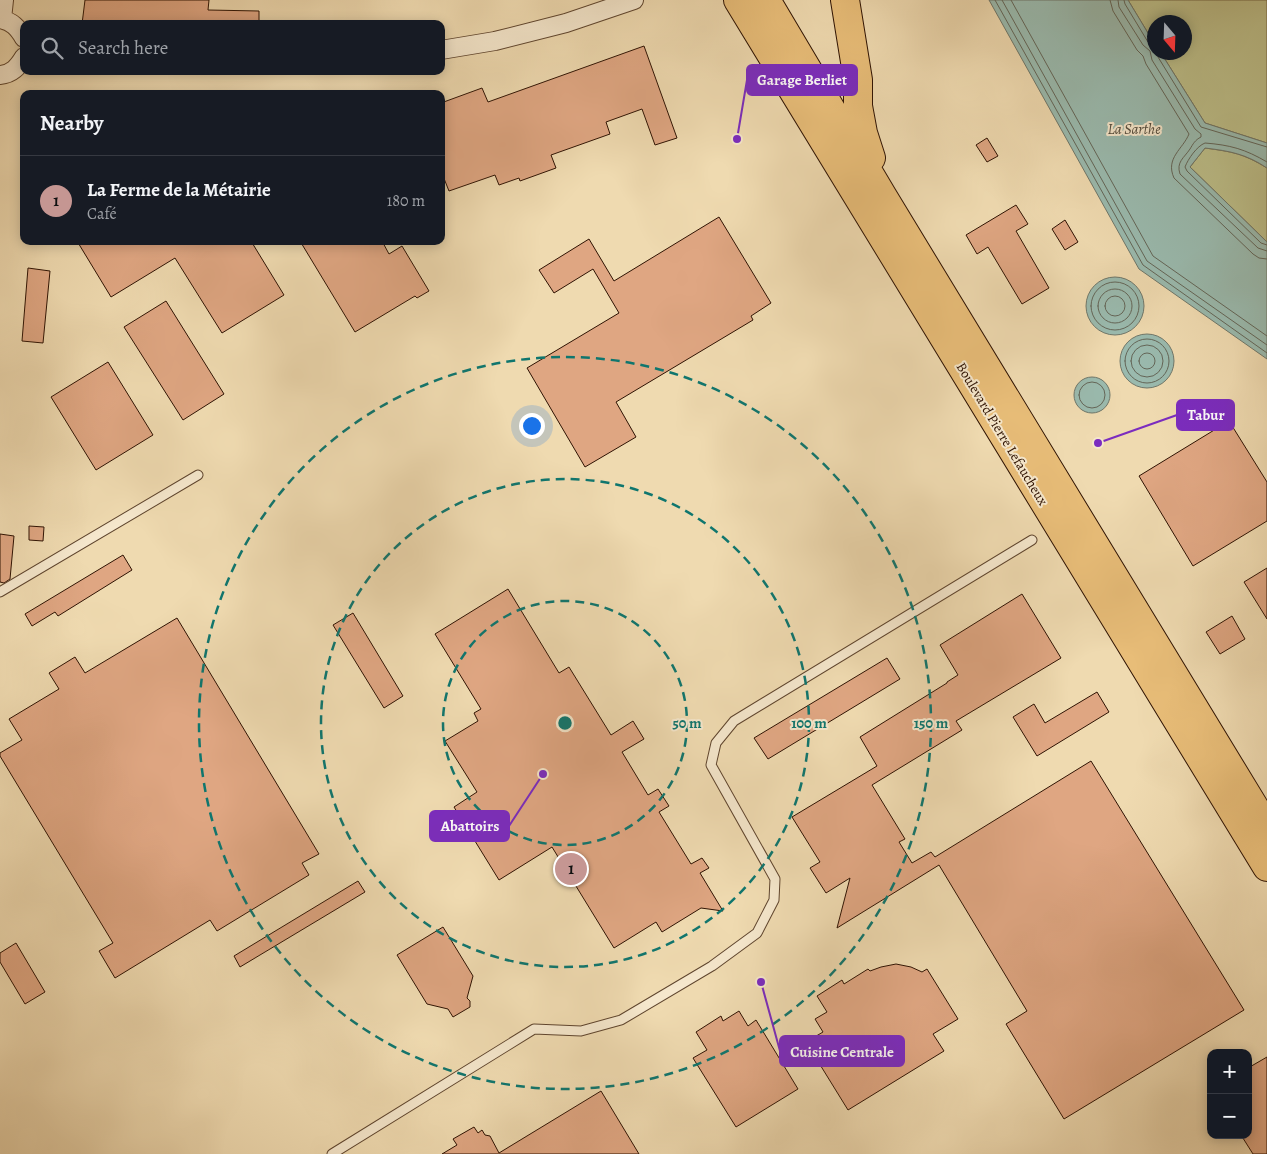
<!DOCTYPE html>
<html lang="en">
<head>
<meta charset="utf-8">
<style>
  :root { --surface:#171b24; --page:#242831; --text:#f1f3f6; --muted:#9ea1a6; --line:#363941; --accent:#c59692 }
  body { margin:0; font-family:Alegreya,serif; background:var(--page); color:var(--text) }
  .controls { position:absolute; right:15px; bottom:15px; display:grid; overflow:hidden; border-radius:10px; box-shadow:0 2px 12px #0003 }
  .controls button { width:45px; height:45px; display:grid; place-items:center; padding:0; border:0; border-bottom:1px solid var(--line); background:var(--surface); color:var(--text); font:25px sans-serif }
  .compass { position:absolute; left:1147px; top:15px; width:45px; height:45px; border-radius:50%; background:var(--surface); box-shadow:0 2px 12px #0003; rotate:161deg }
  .you { position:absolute; left:531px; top:425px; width:18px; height:18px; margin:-12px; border:4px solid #fff; border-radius:50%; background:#1a73e8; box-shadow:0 0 0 8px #1a73e833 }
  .badge { display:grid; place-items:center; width:32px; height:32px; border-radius:50%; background:var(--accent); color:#111; font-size:16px; font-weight:700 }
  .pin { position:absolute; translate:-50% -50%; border:2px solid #fff; box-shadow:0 1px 5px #0006 }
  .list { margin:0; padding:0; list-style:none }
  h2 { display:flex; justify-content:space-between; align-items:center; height:65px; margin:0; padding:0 20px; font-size:21px }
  h2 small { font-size:16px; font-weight:400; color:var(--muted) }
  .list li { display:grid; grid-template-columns:32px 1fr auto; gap:15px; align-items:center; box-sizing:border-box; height:90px; padding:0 20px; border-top:1px solid var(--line) }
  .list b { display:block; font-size:19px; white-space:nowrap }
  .list p { margin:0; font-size:16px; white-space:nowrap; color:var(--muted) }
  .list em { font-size:16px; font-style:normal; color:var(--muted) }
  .icon { flex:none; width:28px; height:28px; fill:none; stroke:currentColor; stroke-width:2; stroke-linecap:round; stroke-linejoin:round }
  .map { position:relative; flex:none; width:1267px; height:1154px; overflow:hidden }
  .search { position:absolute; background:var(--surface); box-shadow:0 2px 12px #0003; left:20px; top:20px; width:425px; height:55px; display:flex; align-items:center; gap:12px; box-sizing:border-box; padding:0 18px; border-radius:10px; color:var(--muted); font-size:19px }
  .panel { position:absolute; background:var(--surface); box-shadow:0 2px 12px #0003; left:20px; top:90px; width:425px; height:155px; border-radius:10px }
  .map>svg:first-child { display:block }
  .green { fill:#bcbe89; stroke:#766846 }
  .water { fill:#9abaae; stroke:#6f776a }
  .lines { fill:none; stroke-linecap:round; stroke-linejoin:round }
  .shore { stroke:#646658; stroke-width:1 }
  .building { fill:#dfa682; stroke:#2f1303 }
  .lane-casing { stroke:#5f452e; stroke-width:11 }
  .street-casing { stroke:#5f452e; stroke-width:20 }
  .primary-casing { stroke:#2f1303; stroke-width:30 }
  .lane { stroke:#f5e7cc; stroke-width:9 }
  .street { stroke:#f5e7cc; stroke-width:18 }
  .primary { stroke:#e8bd78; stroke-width:28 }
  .ring { fill:none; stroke:#0f766e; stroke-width:2.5; stroke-dasharray:9 6 }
  .labels { text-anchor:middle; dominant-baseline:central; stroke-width:4; stroke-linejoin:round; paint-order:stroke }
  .street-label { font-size:14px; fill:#2f1303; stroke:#f5e7cc }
  .water-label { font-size:15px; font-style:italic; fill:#544d3f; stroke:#f5e7cc }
  .centre { fill:#0f766e; stroke:#f5e7cc; stroke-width:2.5 }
  .ring-label { font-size:15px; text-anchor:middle; font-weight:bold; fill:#0f766e; stroke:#f5e7cc; stroke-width:4; stroke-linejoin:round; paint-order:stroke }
  .leader { fill:none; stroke:#7b2cbf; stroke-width:2 }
  .callout-dot { fill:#7b2cbf; stroke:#f5e7cc; stroke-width:2 }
  .callout { fill:#7b2cbf; stroke:#7b2cbf; stroke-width:2 }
  .callout-label { font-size:15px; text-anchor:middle; font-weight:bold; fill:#fff }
</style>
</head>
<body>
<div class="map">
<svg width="1267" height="1154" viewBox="0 0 1267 1154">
  <rect width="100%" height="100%" fill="#efdab0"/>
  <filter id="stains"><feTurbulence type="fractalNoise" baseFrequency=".004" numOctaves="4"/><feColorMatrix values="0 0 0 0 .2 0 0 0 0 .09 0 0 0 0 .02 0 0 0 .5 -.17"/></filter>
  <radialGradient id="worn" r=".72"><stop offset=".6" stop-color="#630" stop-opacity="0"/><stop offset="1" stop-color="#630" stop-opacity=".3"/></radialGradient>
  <path class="green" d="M1128,0h139v143l-62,-20 -44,-70 23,-1v-30h-30v21z
    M1205,148c28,4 37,5 62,20v74l-77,-75z"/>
  <path class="water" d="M989,0h139l26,43v9l7,1 44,70 62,20v25c-21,-14 -37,-17 -62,-20l-15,19 77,75v117l-128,-90z
    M1086 306a29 29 0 1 1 58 0a29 29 0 1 1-58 0Z
    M1120 361a27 27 0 1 1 54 0a27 27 0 1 1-54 0Z
    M1074 395a18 18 0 1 1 36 0a18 18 0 1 1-36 0Z"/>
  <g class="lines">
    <path class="shore" d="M995,0l148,265 124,88
      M1002,0l145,261 120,84
      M1011,0l142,256 114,80
      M1110,0l3,11 24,39 6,6 3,8 43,70c-6,15 -24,24 -15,44l79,76 6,4 8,1
      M1118,0l1,7 24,38 7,6 2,9 43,69 6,5v3c-6,3 -8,7 -11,12 -6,9 -14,13 -10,25l78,74 9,3
      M1124,0l1,4 23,38 6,3
      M1157,52l1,5 43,70 66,20
      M1267,162c-22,-13 -37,-17 -62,-19 -8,3 -17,16 -20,24l2,4 74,72 6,2
      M1091 306a24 24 0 1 1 48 0a24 24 0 1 1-48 0Z
      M1098 306a17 17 0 1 1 34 0a17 17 0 1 1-34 0Z
      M1105 306a10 10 0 1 1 20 0a10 10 0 1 1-20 0Z
      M1125 361a22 22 0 1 1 44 0a22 22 0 1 1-44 0Z
      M1131 361a16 16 0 1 1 32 0a16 16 0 1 1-32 0Z
      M1139 361a8 8 0 1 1 16 0a8 8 0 1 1-16 0Z
      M1079 395a13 13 0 1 1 26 0a13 13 0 1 1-26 0Z"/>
  </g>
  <path class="building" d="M85,0h124l-1,10 51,1v13h-177z
    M644,46l33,92 -22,7 -13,-36 -36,13 4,12 -59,21 5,13 -36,13 -1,-3 -20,7 -4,-10 -46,16 -8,-20v-68l41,-15 6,14z
    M987,138l11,18 -11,6 -11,-17z
    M1016,205l12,19 -12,7 33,57 -27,16 -34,-57 -11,7 -11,-19z
    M719,217l52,86 -20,13 2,4 -137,82 20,35 -51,30 -58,-99 92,-55 -26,-44 -39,24 -15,-23 50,-31 25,42z
    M1065,220l13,22 -13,8 -13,-21z
    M77,241h174l33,54 -62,38 -47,-75 -64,39z
    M300,241h82l7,13 13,-8 27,45 -12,7 -2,-2 -60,36z
    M28,268l22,3 -7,72 -21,-2z
    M166,301l58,93 -41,26 -59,-93z
    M108,362l45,73 -57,35 -45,-73z
    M1229,421l38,61v39l-74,45 -54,-90z
    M29,526l15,1 -1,14 -14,-1z
    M0,534l14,2 -4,43 -6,4 -4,-1z
    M123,555l9,15 -74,46 -3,-4 -23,14 -7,-12z
    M1267,568v51l-23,-37z
    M508,589l51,84 10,-6 42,68 22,-14 11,18 -22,13 26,43 10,-6 11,17 -10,6 32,52 11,-6 7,10 -9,5 23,38 -22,-3 -39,24 -6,-10 -42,26 -62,-101 -53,33 -45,-73 23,-15 -32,-51 33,-20 -4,-8 7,-4 -46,-75z
    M1022,594l39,64 -105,63 6,9 -90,55 33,54 -6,3 13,21 19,-11 4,5 156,-96 153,249 -180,109 -58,-95 21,-13 -88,-146 -102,63 13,-50 -24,15 -16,-25 10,-6 -28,-45 85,-51 -17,-29 87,-54v-1l11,-7 -18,-30z
    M353,613l50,83 -19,12 -51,-83z
    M1232,616l13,23 -25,15 -14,-22z
    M177,618l142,236 -17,9 7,12 -92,56 -7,-11 -95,58 -16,-27 14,-8 -113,-187v-3l22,-13 -13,-21 50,-30 -10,-16 26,-16 10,16z
    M887,658l13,21 -132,80 -14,-21z
    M1097,692l12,20 -72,44 -24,-39 21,-13 11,19z
    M358,881l7,11 -125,75 -6,-11z
    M443,927l30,49 -6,22 3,3v6l-17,10 -5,-8 -21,-5 -30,-49z
    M16,943l29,49 -20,12 -25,-42v-9z
    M896,964l15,3 11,5 5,-3 31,50 -25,15 11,17 -96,59 -42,-68 17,-10 -8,-13 12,-7 -10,-16 25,-16 2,4 24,-15 2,2 11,-4z
    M739,1011l9,15 8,-6 42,69 -62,38 -43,-69 14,-8 -11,-18 25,-16 2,5z
    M1267,1057v97h-14l-12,-19h7v-67z
    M601,1091l38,63h-197l15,-9 -4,-6 21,-12 4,6 4,-3 3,5 5,1 9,17z"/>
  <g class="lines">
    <g class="lane-casing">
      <path id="lane" d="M0,592l198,-117
        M332,1154l202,-125 47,2 40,-11 91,-54 45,-33 17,-33 1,-21 -64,-114 5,-22 18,-22 298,-181"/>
    </g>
    <g class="street-casing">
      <path id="street" d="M0,19c12,2 18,9 24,19
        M2,19l2,-19
        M441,50l54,-9 71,-18 68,-23
        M0,75c12,-1 18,-8 24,-18"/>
    </g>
    <g class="primary-casing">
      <path id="primary" d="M738,0l529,867
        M766,0l117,197 384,631
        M845,0l13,80v26l5,27 8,25"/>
    </g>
    <use href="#lane" class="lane"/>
    <use href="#street" class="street"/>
    <use href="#primary" class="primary"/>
  </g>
  <g class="ring">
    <circle cx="565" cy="723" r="122"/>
    <circle cx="565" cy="723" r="244"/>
    <circle cx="565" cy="723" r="366"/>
  </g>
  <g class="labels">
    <g class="street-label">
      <text transform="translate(1002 434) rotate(59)">Boulevard Pierre Lefaucheux</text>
    </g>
    <g class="water-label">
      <text x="1134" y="129">La Sarthe</text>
    </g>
  </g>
  <circle cx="565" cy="723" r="8" class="centre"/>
  <g class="ring-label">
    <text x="687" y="728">50 m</text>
    <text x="809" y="728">100 m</text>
    <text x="931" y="728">150 m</text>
  </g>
  <path class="leader" d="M737 139L747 80M1098 443L1177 415M543 774L509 826M761 982L780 1051"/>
  <g class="callout-dot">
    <circle cx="737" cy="139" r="5"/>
    <circle cx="1098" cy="443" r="5"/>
    <circle cx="543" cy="774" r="5"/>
    <circle cx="761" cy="982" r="5"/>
  </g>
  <g class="callout">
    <rect x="747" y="65" width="110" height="30" rx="5"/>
    <rect x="1177" y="400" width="57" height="30" rx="5"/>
    <rect x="430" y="811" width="79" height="30" rx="5"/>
    <rect x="780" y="1036" width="124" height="30" rx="5"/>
  </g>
  <g class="callout-label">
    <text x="802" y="85">Garage Berliet</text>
    <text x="1206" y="420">Tabur</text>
    <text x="470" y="831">Abattoirs</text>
    <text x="842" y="1057">Cuisine Centrale</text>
  </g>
  <rect width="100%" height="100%" filter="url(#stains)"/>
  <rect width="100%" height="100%" fill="url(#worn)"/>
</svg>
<div class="controls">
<button>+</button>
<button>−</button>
</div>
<svg class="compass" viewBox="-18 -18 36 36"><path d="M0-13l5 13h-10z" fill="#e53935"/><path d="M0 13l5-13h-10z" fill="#9ea1a6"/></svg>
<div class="you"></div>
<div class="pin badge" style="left:571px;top:869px">1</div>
<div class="search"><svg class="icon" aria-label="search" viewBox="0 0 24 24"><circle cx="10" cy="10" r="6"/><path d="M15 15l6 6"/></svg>Search here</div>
<section class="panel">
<h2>Nearby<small></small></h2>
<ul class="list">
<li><span class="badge">1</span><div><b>La Ferme de la Métairie</b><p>Café</p></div><em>180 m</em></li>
</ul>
</section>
</div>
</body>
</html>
